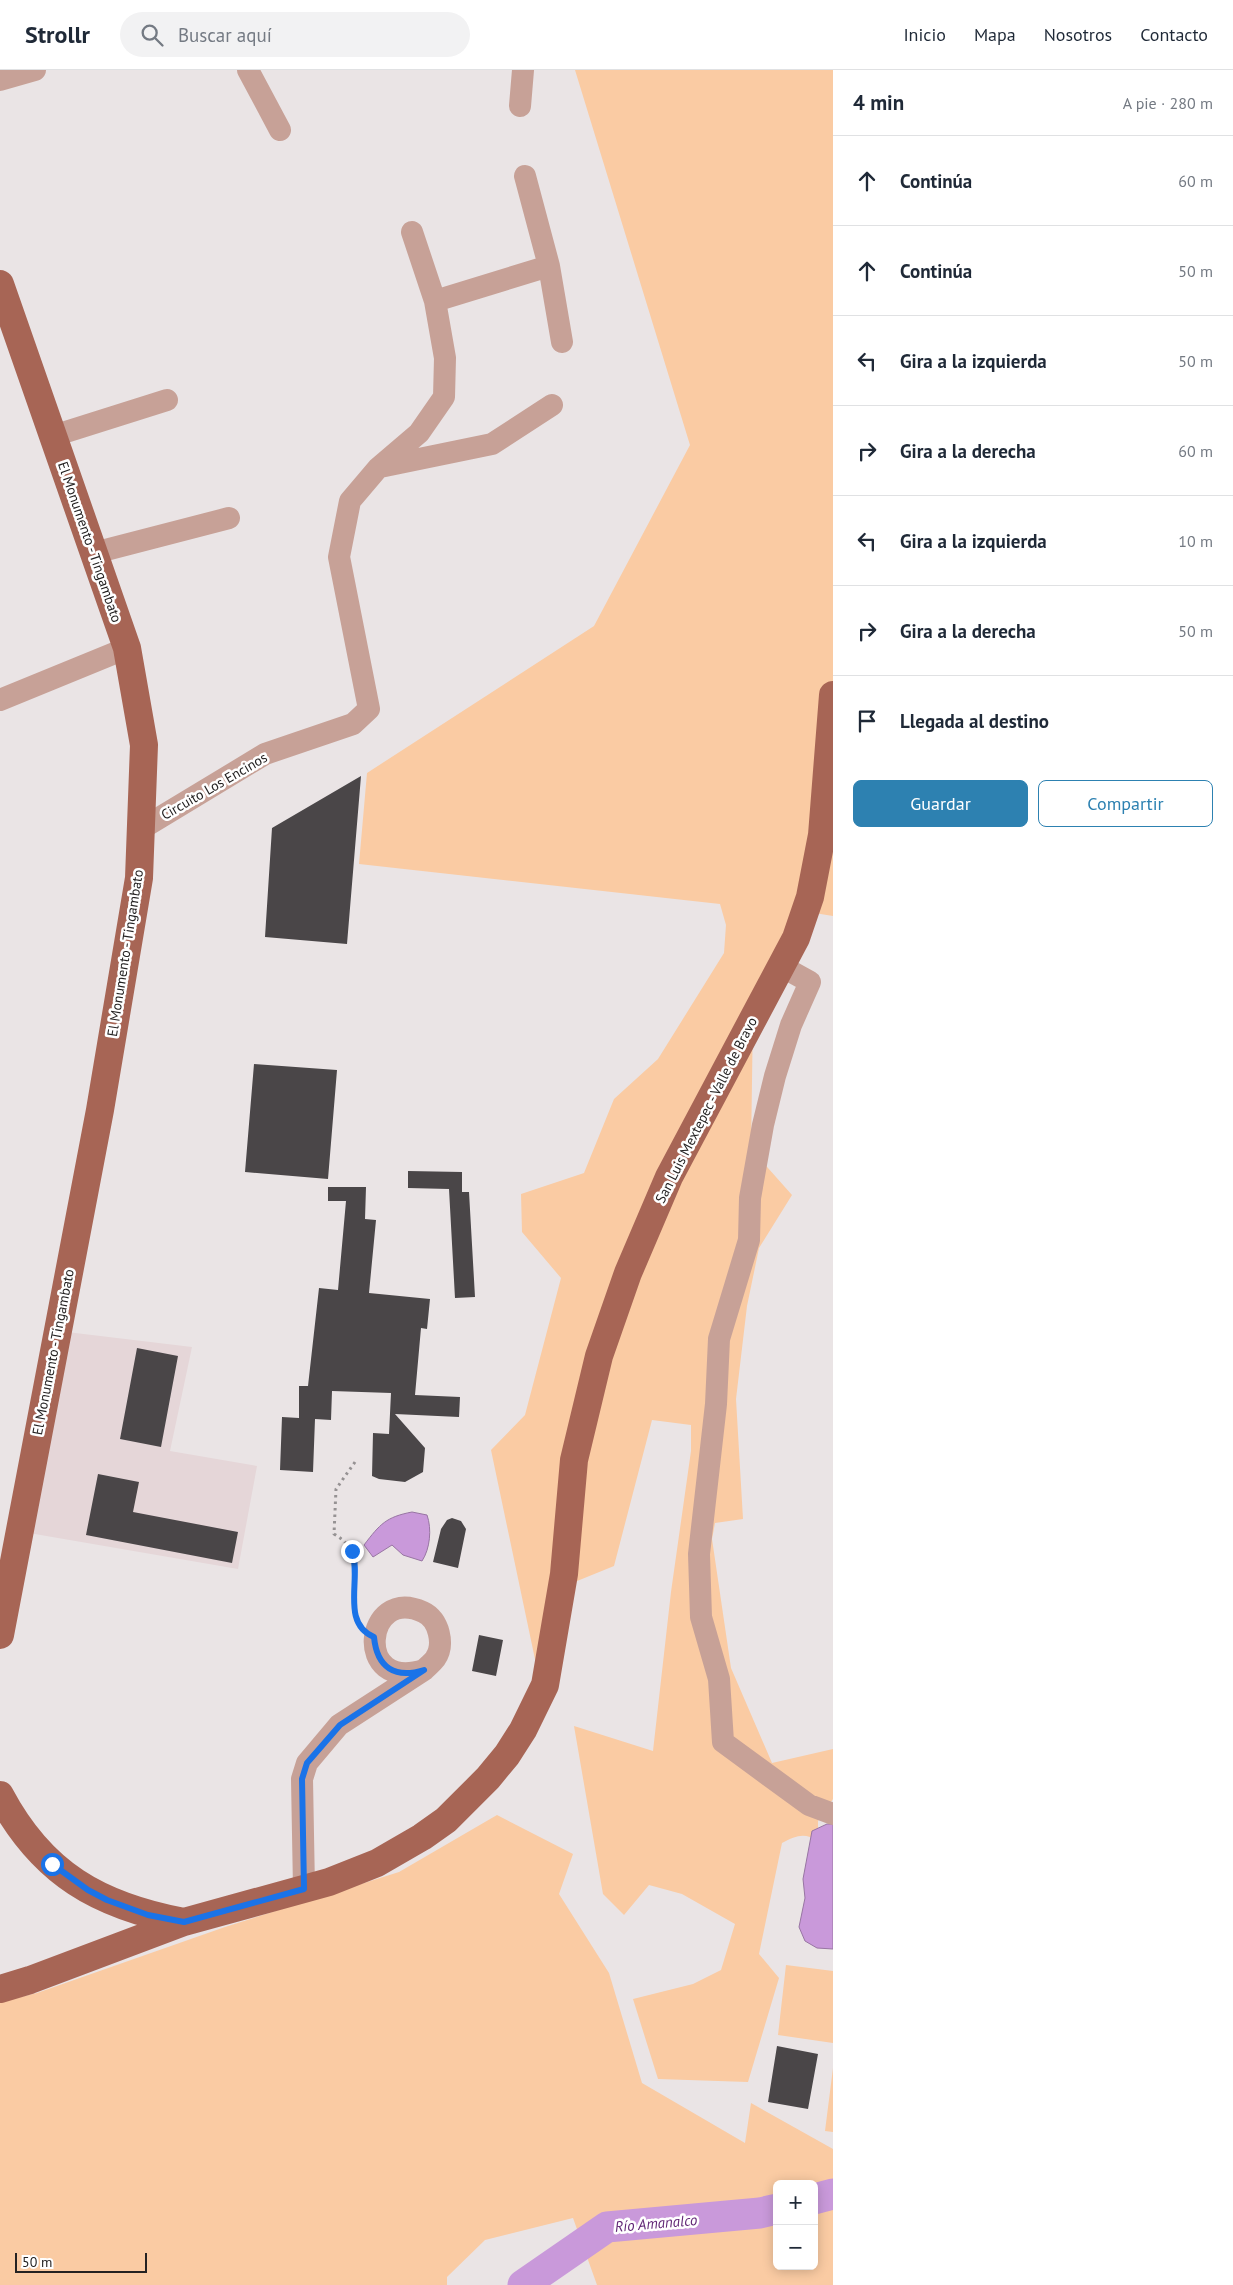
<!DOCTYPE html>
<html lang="es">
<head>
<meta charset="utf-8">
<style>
  :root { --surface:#fff; --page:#f2f2f3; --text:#1f2937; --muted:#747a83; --line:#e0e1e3; --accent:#2d81b1 }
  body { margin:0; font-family:"PT Sans",sans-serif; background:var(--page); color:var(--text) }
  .controls { position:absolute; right:15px; bottom:15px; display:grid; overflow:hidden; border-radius:8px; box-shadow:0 2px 12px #0003 }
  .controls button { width:45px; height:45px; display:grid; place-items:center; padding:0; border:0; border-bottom:1px solid var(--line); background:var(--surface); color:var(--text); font:25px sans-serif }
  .scale { position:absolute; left:15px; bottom:12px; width:132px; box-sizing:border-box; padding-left:5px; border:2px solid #242222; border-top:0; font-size:14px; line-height:18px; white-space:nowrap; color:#242222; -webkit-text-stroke:4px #fff; paint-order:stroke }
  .stop { position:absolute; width:15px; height:15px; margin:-11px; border:4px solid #1a73e8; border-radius:50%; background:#fff }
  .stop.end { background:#1a73e8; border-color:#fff; box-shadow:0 1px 5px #0008 }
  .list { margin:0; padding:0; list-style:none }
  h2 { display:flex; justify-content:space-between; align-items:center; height:65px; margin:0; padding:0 20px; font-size:21px }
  h2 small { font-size:16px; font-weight:400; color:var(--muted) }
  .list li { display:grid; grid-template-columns:32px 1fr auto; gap:15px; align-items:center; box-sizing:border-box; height:90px; padding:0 20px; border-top:1px solid var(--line) }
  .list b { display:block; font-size:19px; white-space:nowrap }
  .list em { font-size:16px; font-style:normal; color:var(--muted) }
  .actions { display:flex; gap:10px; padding:15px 20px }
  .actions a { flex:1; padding:11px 0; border:1px solid var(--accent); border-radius:8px; text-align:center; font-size:18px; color:var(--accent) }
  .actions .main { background:var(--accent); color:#fff }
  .icon { flex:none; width:28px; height:28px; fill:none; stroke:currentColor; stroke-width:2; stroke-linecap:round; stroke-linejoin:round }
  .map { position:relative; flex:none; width:833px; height:2215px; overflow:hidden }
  header { display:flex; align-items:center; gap:30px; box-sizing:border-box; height:70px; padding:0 25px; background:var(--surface); border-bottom:1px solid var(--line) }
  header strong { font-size:24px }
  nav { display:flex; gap:28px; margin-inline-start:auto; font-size:18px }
  .search { width:350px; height:45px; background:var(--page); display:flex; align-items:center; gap:12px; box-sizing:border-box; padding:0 18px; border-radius:28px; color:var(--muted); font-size:19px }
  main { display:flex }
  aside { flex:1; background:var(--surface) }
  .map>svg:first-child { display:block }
  .built { fill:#e5d6d8 }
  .green { fill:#facba3; fill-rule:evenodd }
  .water { fill:#c999da; stroke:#9875a3 }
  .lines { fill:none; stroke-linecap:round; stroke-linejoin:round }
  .river { stroke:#c999da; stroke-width:31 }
  .building { fill:#4a4648 }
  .path { stroke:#969293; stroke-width:3; stroke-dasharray:2.5 4; stroke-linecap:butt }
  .minor { stroke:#c7a197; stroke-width:22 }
  .major { stroke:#a76555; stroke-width:28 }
  .route { stroke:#1a73e8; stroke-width:6 }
  .labels { text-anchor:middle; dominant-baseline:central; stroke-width:5; stroke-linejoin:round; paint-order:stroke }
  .street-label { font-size:14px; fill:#242222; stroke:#fff }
  .water-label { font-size:15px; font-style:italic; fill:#622876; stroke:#fff }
</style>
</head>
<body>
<header>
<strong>Strollr</strong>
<div class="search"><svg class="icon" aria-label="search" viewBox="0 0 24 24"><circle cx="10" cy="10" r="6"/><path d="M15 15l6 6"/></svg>Buscar aquí</div>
<nav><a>Inicio</a><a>Mapa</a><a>Nosotros</a><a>Contacto</a></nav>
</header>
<main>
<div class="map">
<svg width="833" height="2215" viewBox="0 0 833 2215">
  <rect width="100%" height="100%" fill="#eae4e5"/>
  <path class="built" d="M67,1262l125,15 -22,104 87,15 -19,103 -209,-36z"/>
  <path class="green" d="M575,0h258v846l-25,-4 -55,101 -2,136 41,46 -33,53 -12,58 -11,93 7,120 -28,4 -3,16 19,129 41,95 61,-14v50l-15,22v20c-14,-9 -22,-5 -36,2l-23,111 20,24 -31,104 -90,-3 -25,-80 60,-15 28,-14 14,-46 -53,-30 -33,-9 -25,30 -21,-21 -29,-168 79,25 18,-159 20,-141v-26l-39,-5 -38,146 -59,24 -15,93 -49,-233 34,-35 36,-137 -39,-46 -1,-38 63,-21 30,-74 44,-40 66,-106 2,-28 -6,-21 -361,-40 8,-91 227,-147 96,-181z
    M497,1745l76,39 -14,40 50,79 33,110 103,60 6,-40 82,46v136h-236l-24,-67 -88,22 -38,37v8h-447v-283l37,-9 188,-66 174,-55zM777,2114h37v82h-37z
    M786,1895l47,6v72l-55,-8z
    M833,1998v64l-8,-1z"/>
  <path class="water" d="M412,1442l15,3c5,14 3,34 -5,46l-19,-6 -11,-10 -19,12 -9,-12c16,-21 22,-28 48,-33z
    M827,1754h6v125l-16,-1 -12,-7 -6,-14 6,-29 -2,-19 9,-48z"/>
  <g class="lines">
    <path class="river" d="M814,2129l19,-5
      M523,2215l84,-58 153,-14 17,-4"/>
  </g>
  <path class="building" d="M361,706l-14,168 -82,-7 7,-109z
    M254,994l83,6 -9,109 -83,-7z
    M408,1101l54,1v20h7l6,105 -20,1 -6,-109 -41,-1z
    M328,1117h38l-1,32 11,1 -7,73 61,6 -3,30 -6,-1 -6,67 45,2 -1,20 -64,-3 30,34 -2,24 -18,10 -26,-3 -7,-3 1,-43 16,1 2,-41 -59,-2 -1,29 -16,-1 -2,53 -33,-2 2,-53 17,1v-32h9l11,-98 19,2 8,-89h-18z
    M137,1278l41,8 -17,91 -41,-8z
    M98,1404l41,8 -6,30 105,20 -6,31 -146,-28z
    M452,1448l9,3 5,8 -8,39 -25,-6 8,-33 6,-9z
    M479,1565l24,5 -7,36 -24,-5z
    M777,1976l41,8 -10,55 -40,-7z"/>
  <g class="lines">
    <path class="path" d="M355,1392l-19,27 -2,45c40,23 8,60 25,92"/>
    <path class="minor" d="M248,0l32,60
      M0,10l35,-10
      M520,36l3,-36
      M525,106l24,90 13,76
      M435,231l114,-35
      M53,366l114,-36
      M380,397l112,-23 60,-39
      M94,483l135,-35
      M0,630l127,-52
      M141,759l124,-75 88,-30 16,-15 -30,-152 11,-56 28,-33 41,-35 25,-36 1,-39 -10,-57 -23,-69
      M781,896l29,16 -19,43 -16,51 -12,49 -13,73 -1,42 -30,99 -3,65 -17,150 2,63 18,62 4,63 86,63 24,9
      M304,1819l-2,-110 5,-16 32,-38 85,-55c4,-4 8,-7 11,-11 10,-14 4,-40 -12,-47 -59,-27 -70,81 1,58"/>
    <path class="major" d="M0,214l127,364 17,97 -5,133 -39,232 -100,525
      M0,1725c42,79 99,111 184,127
      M0,1919l30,-9 154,-58 145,-40 48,-19 45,-26 24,-17 42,-42 19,-23 16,-25 22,-45 19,-111 10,-114 25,-104 29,-83 41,-96 127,-239 14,-41 12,-62 11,-140"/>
  </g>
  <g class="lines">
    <path class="route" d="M52,1794l36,26 19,10 41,15 36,7 120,-33 -2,-110 5,-16 33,-38 84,-55c-29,9 -47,-2 -50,-33 -34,-14 -12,-59 -22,-86"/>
  </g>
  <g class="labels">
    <g class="street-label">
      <text transform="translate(90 472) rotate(71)">El Monumento - Tingambato</text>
      <text transform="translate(214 716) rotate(-30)">Circuito Los Encinos</text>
      <text transform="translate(125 883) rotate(-81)">El Monumento - Tingambato</text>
      <text transform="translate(706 1040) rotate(-63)">San Luis Mextepec - Valle de Bravo</text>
      <text transform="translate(53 1282) rotate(-79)">El Monumento - Tingambato</text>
    </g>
    <g class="water-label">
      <text transform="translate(656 2153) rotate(-5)">Río Amanalco</text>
    </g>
  </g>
</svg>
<div class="controls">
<button>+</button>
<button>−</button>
</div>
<div class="scale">50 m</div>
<div class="stop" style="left:52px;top:1794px"></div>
<div class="stop end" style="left:352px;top:1481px"></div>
</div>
<aside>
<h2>4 min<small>A pie · 280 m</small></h2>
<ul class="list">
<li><svg class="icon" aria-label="ahead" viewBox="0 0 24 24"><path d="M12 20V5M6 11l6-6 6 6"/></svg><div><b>Continúa</b></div><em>60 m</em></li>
<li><svg class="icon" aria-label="ahead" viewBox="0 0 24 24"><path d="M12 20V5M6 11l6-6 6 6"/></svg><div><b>Continúa</b></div><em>50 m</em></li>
<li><svg class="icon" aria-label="left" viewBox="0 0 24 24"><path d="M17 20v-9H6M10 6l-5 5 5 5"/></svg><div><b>Gira a la izquierda</b></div><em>50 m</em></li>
<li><svg class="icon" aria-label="right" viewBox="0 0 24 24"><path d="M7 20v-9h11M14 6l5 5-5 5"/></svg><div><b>Gira a la derecha</b></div><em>60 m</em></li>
<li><svg class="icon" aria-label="left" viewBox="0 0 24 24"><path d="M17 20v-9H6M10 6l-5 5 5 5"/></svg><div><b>Gira a la izquierda</b></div><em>10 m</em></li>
<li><svg class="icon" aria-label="right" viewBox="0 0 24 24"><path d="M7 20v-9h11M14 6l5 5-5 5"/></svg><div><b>Gira a la derecha</b></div><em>50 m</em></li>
<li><svg class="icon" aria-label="arrive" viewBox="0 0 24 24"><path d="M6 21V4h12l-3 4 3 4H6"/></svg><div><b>Llegada al destino</b></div></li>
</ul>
<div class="actions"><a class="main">Guardar</a><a>Compartir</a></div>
</aside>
</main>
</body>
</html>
